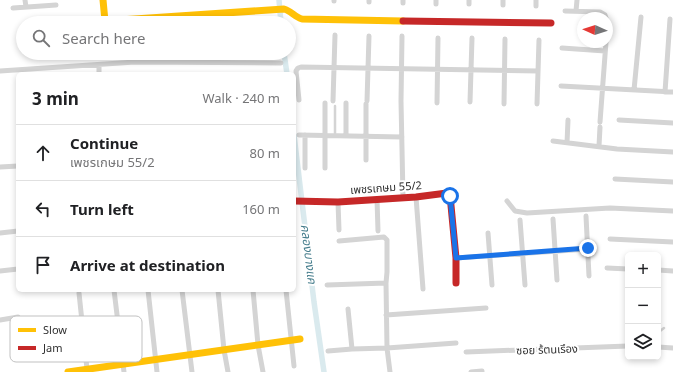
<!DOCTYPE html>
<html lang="en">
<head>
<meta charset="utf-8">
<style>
  :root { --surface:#fff; --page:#f6f6f6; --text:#202124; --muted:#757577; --line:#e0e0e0 }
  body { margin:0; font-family:"Noto Sans","Noto Sans Thai",sans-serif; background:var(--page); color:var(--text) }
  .controls { position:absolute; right:12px; bottom:12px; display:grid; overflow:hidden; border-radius:6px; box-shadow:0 2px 6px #0003 }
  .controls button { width:36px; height:36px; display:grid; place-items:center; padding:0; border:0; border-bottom:1px solid var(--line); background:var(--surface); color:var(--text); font:20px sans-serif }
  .compass { position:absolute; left:577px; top:12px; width:36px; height:36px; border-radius:50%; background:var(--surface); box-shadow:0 2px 6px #0003; rotate:273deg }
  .stop { position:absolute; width:12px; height:12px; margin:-9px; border:3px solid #1a73e8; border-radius:50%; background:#fff }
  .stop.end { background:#1a73e8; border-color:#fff; box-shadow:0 1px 4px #0008 }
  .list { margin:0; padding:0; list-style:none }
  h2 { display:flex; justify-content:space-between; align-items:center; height:52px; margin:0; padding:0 16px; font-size:17px }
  h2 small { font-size:13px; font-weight:400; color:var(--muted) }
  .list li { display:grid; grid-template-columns:26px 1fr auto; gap:12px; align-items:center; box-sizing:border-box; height:56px; padding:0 16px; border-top:1px solid var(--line) }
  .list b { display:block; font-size:15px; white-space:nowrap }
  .list p { margin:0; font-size:13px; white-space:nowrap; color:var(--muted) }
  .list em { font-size:13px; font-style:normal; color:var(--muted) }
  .icon { flex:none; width:22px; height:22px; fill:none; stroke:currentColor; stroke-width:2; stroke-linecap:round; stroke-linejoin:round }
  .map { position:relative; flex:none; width:673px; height:372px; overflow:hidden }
  .search { position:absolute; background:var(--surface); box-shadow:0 2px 6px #0003; left:16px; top:16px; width:280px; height:44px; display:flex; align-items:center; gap:10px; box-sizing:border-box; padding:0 14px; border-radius:22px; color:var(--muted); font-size:15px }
  .panel { position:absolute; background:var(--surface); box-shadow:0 2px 6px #0003; left:16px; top:72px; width:280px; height:220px; border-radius:6px }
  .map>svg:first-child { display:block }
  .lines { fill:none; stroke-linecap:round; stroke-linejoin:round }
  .canal { stroke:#daeaee; stroke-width:5.5 }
  .lane { stroke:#d4d4d4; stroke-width:2.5 }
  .street { stroke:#d4d4d4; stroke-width:5 }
  .slow { stroke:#ffc107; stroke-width:7 }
  .jam { stroke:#c62828; stroke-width:7 }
  .route { stroke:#1a73e8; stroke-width:5 }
  .labels { text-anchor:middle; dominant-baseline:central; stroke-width:4; stroke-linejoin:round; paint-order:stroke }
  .street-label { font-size:11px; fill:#2f2f2f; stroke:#fff }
  .water-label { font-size:12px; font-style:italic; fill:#447c8b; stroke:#fff }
  .key { fill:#fff; stroke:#c1c1c1; stroke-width:1 }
  .key-label { font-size:11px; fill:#2f2f2f }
</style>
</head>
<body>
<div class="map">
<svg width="673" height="372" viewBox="0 0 673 372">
  <rect width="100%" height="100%" fill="#fff"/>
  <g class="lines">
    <path class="canal" d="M279,0l2,23
      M284,53l3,21
      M294,135l20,167 10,70"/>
    <path class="lane" d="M335,135v-29
      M658,342l2,-11 4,-3"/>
    <path class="street" d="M25,0l1,7
      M403,0v3
      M334,1v-1
      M369,2v-2
      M436,4v-4
      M469,4v-4
      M503,5v-5
      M536,6v-6
      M13,8l43,-3
      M565,11l35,1 5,3 1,3
      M576,11l1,-11
      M402,36l-1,65 2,96
      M562,48l43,3
      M99,65v9
      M0,71l135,-9 146,1
      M561,86l112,6
      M634,90l7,-73
      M665,92l5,-73
      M299,100l-3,-29 2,-3 3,-1 237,4
      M333,101l2,-66
      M367,101l2,-65
      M470,102l2,-64
      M325,103v65
      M437,103l1,-65
      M366,104v56
      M504,104l1,-65
      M537,104l2,-64
      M619,120l54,3
      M600,122l6,-80
      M299,135l103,2
      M305,135v33
      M346,136v-33
      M553,141l64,8 56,3
      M567,143l1,-23
      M599,146l1,-19
      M0,167l18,-1
      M615,179l58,3
      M416,197l7,92
      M377,199l1,32
      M507,201l8,10 12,2 83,-5 63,3
      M338,202l1,28
      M586,216l3,60
      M553,219l4,61
      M520,220l5,65
      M0,233l18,-2
      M488,233l4,52
      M610,239l63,3
      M339,241l45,-4 3,3v32l-1,11 1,65 3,24
      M456,258l132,-9
      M607,268l21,1
      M658,270l15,1
      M0,271l18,-2
      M327,285l59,-2
      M114,290l10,82
      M148,290l9,82
      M182,290l10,82
      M218,290l6,60 4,22
      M253,290l5,55 5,27
      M286,290l8,76
      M79,293l8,76
      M348,309l4,40
      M386,315l100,-7
      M0,320l18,-3
      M53,331l30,-3
      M658,347l15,1
      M328,351l24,-2 35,-1 69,-5
      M466,352l162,-6
      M471,372l11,-1"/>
    <path class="slow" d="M103,0l2,21 179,-12c7,2 11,8 18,10l101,2
      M68,372l232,-33"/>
    <path class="jam" d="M403,21l148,2
      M294,201l44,1 78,-5 31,-4 3,2 6,63v25"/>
  </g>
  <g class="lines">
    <path class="route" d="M450,196l6,62 132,-10"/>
  </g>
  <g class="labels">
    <g class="street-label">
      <text transform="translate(386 187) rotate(-4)">เพชรเกษม 55/2</text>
      <text transform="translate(547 349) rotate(-2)">ซอย ร้ตนเรึอง</text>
    </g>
    <g class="water-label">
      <text transform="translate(309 254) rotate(83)">คลองบางแค</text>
    </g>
  </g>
  <rect x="10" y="316" width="132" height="46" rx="6" class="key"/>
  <rect x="18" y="328" width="18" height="4" fill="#ffc107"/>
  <rect x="18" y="346" width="18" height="4" fill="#c62828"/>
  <g class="key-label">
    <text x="43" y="334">Slow</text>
    <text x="43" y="352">Jam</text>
  </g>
</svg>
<div class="controls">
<button>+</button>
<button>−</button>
<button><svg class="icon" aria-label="layers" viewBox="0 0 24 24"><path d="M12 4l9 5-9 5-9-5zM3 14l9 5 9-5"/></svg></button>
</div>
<svg class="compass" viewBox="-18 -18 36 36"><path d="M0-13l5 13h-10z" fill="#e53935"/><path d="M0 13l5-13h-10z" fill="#757577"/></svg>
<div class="stop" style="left:450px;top:196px"></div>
<div class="stop end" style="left:588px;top:248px"></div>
<div class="search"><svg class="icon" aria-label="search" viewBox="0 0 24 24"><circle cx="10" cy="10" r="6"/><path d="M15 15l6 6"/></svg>Search here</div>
<section class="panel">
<h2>3 min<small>Walk · 240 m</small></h2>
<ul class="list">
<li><svg class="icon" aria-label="ahead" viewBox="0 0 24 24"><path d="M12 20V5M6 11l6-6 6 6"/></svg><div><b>Continue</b><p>เพชรเกษม 55/2</p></div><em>80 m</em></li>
<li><svg class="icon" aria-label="left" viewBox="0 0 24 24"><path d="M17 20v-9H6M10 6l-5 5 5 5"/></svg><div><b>Turn left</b></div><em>160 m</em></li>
<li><svg class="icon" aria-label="arrive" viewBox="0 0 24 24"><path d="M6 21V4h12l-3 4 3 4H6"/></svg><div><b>Arrive at destination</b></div></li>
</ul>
</section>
</div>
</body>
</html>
